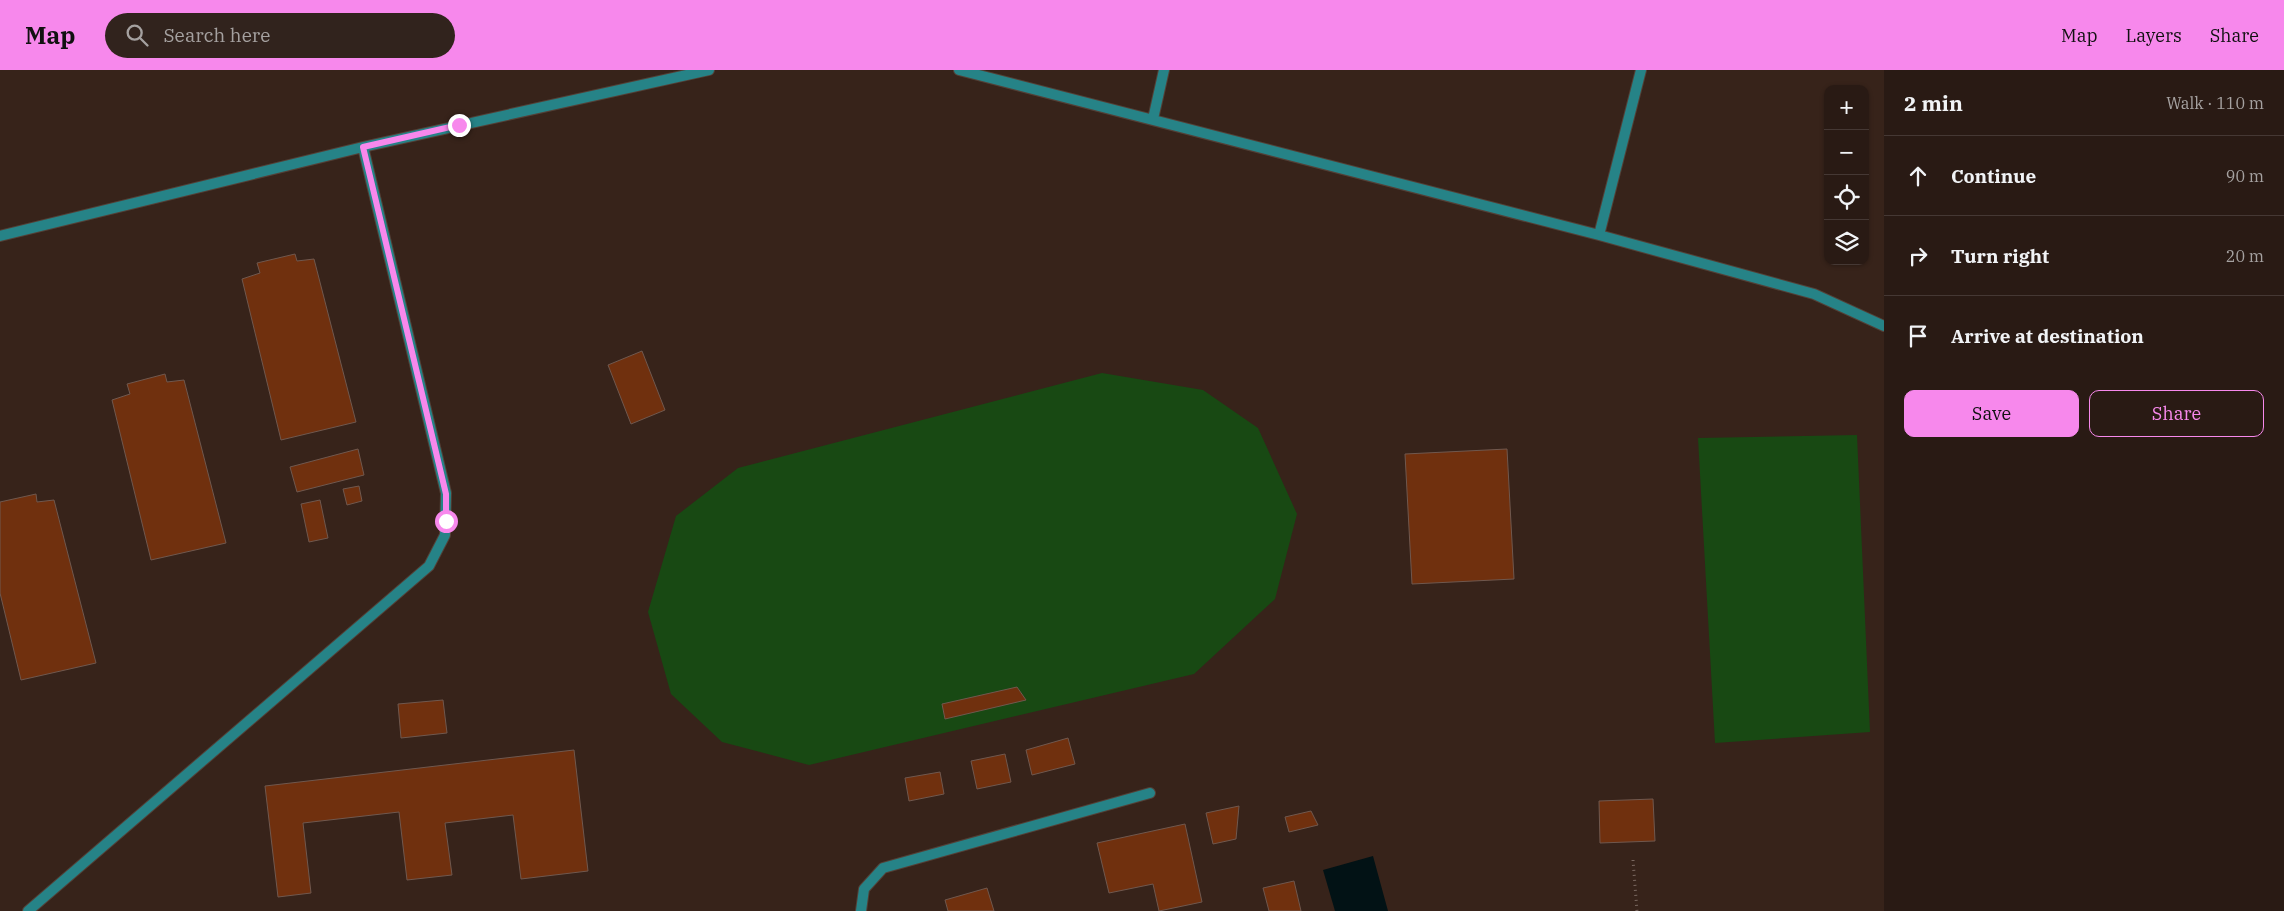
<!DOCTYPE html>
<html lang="en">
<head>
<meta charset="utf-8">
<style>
  :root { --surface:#291a14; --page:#31231d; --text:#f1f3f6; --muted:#a5a1a0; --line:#453834; --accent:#f788ec }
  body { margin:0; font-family:"IBM Plex Serif",serif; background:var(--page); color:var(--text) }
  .controls { position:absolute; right:15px; top:15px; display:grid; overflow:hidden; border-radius:10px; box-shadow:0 1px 4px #0004 }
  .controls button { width:45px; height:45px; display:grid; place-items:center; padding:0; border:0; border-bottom:1px solid var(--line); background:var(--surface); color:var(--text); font:25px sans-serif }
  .stop { position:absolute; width:15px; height:15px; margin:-11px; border:4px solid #f788ec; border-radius:50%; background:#fff }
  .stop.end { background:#f788ec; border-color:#fff; box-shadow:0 1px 5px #0008 }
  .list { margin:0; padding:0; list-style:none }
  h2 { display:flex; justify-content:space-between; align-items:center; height:65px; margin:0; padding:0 20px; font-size:21px }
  h2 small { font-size:16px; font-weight:400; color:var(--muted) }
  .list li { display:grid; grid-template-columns:32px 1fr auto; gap:15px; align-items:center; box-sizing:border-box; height:80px; padding:0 20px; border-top:1px solid var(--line) }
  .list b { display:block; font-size:19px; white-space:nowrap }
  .list em { font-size:16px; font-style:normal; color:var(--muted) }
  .actions { display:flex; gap:10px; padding:15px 20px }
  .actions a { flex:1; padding:11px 0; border:1px solid var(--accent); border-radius:10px; text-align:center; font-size:18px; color:var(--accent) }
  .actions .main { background:var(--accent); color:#111 }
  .icon { flex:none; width:28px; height:28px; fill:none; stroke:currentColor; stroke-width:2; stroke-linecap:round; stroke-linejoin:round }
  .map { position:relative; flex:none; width:1884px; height:841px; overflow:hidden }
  header { display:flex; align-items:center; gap:30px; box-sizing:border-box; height:70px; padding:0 25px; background:var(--accent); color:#111 }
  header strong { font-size:24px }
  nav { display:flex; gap:28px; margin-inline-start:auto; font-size:18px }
  .search { width:350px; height:45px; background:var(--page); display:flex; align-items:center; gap:12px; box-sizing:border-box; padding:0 18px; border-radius:28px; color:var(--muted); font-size:19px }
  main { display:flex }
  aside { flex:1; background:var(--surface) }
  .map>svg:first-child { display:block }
  .green { fill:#184913 }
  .water { fill:#021215 }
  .building { fill:#70300e; stroke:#70584e }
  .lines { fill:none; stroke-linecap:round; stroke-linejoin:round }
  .service-casing { stroke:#534037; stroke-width:12 }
  .minor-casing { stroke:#534037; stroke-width:12 }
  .path { stroke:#79675f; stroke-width:3; stroke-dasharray:1 4; stroke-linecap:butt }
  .service { stroke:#268387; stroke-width:10 }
  .minor { stroke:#268387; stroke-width:10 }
  .route { stroke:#f788ec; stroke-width:6 }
</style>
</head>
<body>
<header>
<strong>Map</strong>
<div class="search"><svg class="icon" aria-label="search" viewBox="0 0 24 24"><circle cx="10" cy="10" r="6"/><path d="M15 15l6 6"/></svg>Search here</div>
<nav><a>Map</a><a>Layers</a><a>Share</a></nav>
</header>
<main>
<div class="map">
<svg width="1884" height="841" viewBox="0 0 1884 841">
  <rect width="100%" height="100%" fill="#37231a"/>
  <path class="green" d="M1102,303l101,17 55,38 39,86 -22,85 -81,75 -385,91 -87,-23 -51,-48 -23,-82 28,-96 62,-48z
    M1857,365l13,297 -155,11 -17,-305z"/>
  <path class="water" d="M1373,786l15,55h-53l-12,-41z"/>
  <path class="building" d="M295,184l2,7 17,-2 42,163 -75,18 -39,-161 18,-6 -3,-10z
    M642,281l23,59 -34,14 -23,-59z
    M165,304l2,8 17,-2 42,163 -75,17 -39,-160 18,-6 -3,-10z
    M358,379l6,26 -67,17 -7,-25z
    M1507,379l7,130 -102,5 -7,-130z
    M359,416l3,15 -15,4 -4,-16z
    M36,424l1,8 17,-2 42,163 -75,17 -21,-87v-91z
    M320,430l8,38 -19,4 -8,-38z
    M1017,617l9,13 -81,19 -3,-15z
    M443,630l4,33 -46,5 -3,-34z
    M1068,668l7,26 -43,11 -6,-25z
    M574,680l14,121 -67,8 -8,-64 -68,8 7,52 -45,5 -8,-68 -96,11 8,70 -33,4 -13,-111z
    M1005,684l6,28 -34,7 -6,-28z
    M940,702l4,22 -35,7 -4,-23z
    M1653,729l2,42 -55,2 -1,-42z
    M1239,736l-3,33 -23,5 -7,-31z
    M1311,741l7,14 -29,7 -4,-15z
    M1185,754l17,78 -43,9 -6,-27 -44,9 -12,-50z
    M1294,811l7,30h-32l-6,-23z
    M987,818l7,23h-46l-3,-11z"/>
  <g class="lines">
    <g class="service-casing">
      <path id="service" d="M861,841l3,-22 19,-21 267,-75"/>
    </g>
    <g class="minor-casing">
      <path id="minor" d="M959,0l640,165 215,59 70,32
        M1153,49l11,-49
        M1599,165l42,-165
        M0,166l363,-89 346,-77
        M28,841l401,-345 16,-31 1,-42 -83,-346"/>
    </g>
    <path class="path" d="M1633,790l4,51"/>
    <use href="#service" class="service"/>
    <use href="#minor" class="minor"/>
  </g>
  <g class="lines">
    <path class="route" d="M446,451v-27l-83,-347 96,-22"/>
  </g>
</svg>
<div class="controls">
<button>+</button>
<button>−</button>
<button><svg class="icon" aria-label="locate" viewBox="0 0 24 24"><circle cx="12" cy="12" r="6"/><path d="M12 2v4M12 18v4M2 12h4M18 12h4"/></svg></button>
<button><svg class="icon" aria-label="layers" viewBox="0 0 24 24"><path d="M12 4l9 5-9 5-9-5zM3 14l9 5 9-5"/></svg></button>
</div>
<div class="stop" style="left:446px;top:451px"></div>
<div class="stop end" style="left:459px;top:55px"></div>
</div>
<aside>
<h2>2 min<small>Walk · 110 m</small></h2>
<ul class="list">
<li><svg class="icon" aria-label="ahead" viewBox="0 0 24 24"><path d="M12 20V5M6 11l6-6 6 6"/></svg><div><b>Continue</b></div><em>90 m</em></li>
<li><svg class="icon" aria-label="right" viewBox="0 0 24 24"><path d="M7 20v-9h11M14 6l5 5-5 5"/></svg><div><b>Turn right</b></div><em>20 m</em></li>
<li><svg class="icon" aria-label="arrive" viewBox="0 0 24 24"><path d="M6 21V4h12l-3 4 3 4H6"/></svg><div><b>Arrive at destination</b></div></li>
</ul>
<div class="actions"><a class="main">Save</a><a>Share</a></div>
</aside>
</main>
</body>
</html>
